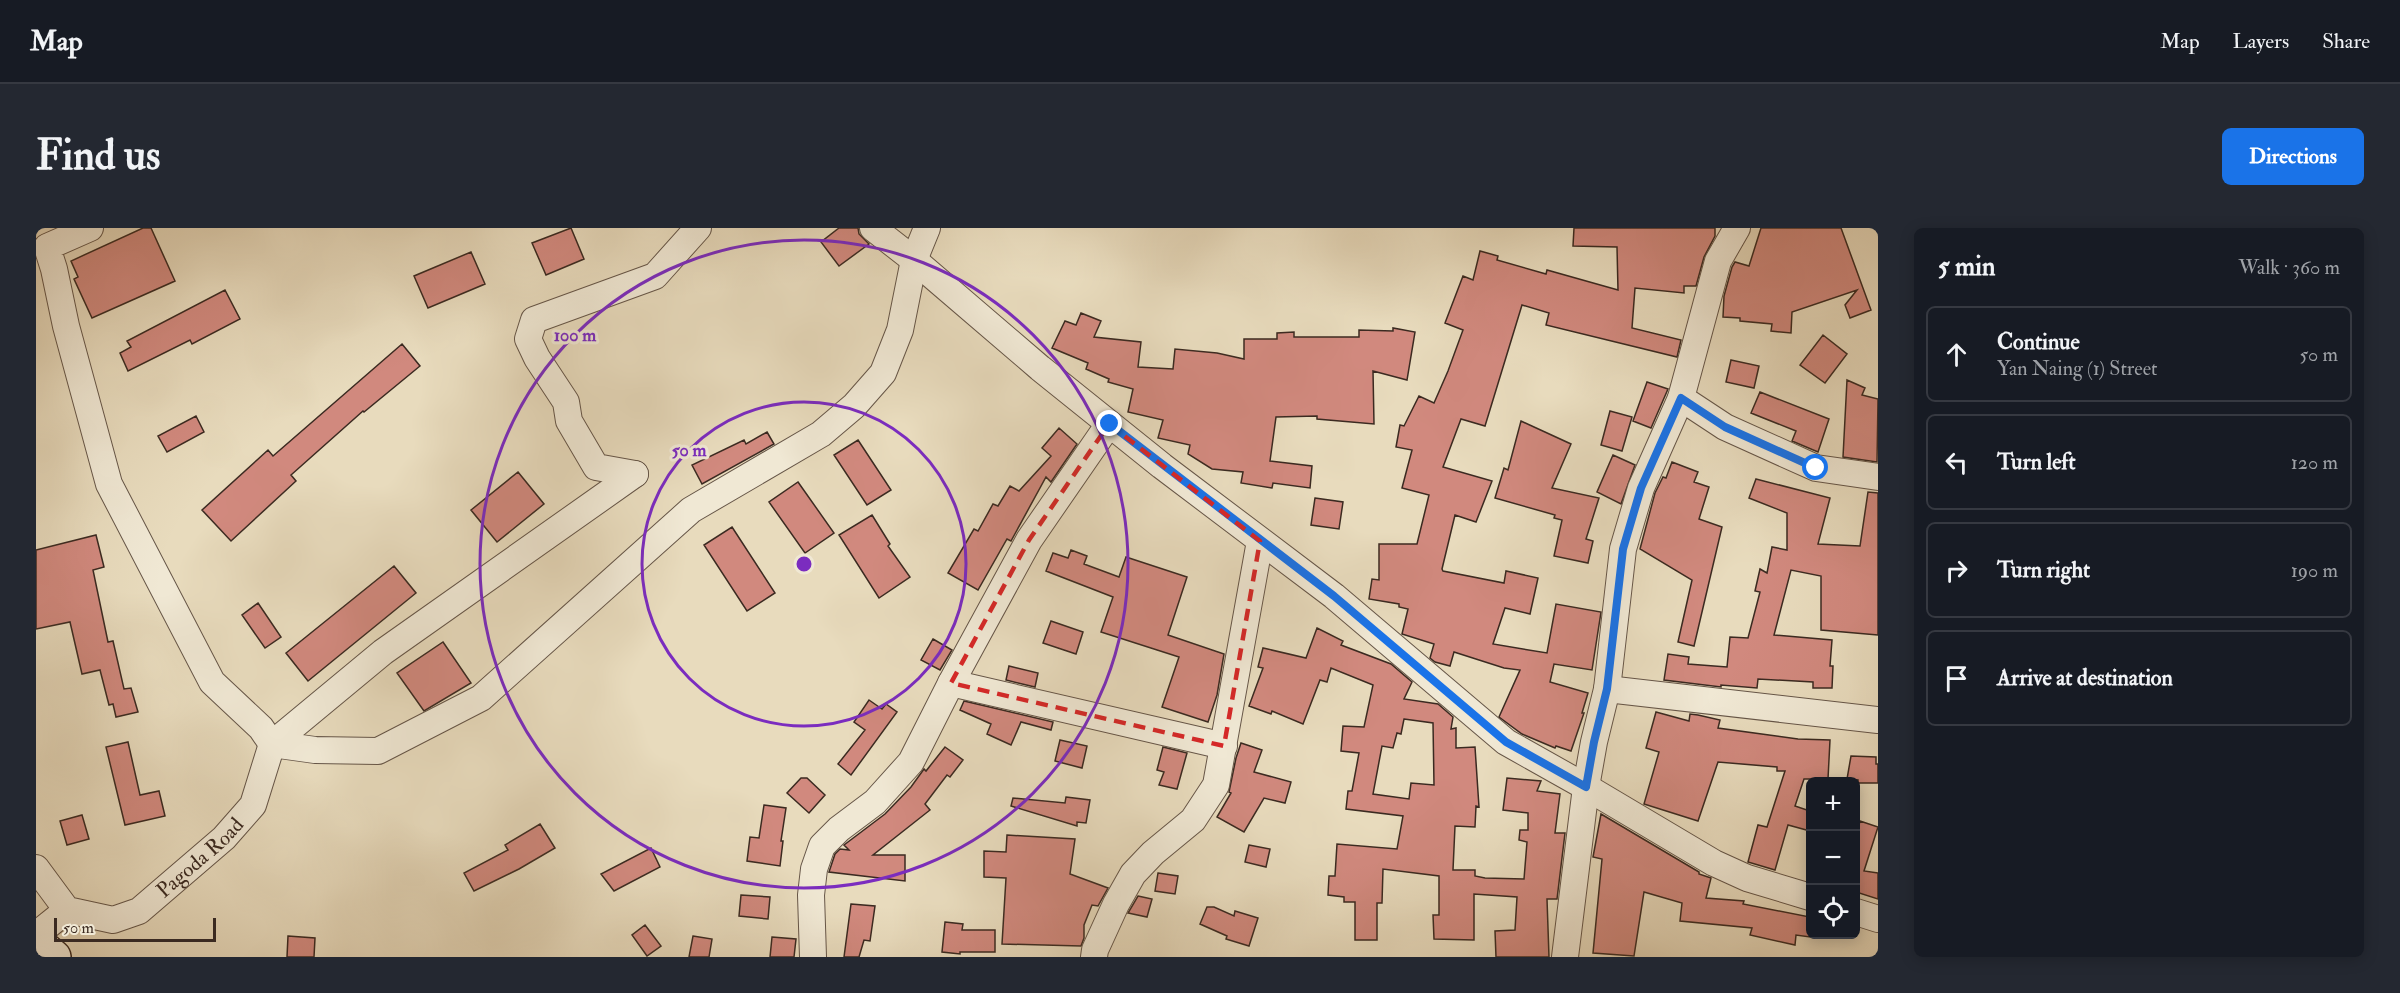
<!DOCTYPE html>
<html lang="en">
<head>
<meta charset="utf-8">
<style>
  :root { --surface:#171b24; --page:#242831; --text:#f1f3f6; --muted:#9ea1a6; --line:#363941; --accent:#1a73e8 }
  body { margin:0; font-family:"IM FELL Double Pica",serif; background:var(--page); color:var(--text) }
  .controls { position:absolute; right:18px; bottom:18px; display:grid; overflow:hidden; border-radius:9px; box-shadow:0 3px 15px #0003 }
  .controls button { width:54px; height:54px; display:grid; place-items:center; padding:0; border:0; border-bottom:2px solid var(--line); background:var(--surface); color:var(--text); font:30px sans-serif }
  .scale { position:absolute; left:18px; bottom:15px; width:162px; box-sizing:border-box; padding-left:6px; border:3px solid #3b2a21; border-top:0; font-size:16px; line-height:21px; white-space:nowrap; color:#3b2a21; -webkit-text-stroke:4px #f0e8d4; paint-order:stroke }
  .stop { position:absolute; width:18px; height:18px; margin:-14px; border:4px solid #1a73e8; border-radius:50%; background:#fff }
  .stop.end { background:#1a73e8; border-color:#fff; box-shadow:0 2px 6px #0008 }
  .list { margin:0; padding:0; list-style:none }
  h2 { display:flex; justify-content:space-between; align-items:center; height:78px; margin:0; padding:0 24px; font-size:26px }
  h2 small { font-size:20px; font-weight:400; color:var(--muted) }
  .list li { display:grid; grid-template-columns:39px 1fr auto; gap:18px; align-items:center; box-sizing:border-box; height:96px; margin:0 12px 12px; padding:0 12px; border:2px solid var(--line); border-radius:9px }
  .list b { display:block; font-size:22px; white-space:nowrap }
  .list p { margin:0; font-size:20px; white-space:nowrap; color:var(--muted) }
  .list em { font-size:20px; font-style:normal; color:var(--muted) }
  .icon { flex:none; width:33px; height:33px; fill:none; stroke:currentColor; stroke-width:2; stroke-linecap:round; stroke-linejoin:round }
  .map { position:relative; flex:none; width:1842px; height:729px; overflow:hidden; border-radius:9px }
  header { display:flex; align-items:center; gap:36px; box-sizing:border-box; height:84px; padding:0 30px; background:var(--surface); border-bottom:2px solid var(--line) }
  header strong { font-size:28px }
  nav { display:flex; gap:33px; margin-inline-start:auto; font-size:21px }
  .intro { display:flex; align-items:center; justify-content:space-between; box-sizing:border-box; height:144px; padding:0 36px }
  h1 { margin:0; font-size:42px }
  .button { padding:15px 27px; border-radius:9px; background:var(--accent); color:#fff; font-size:21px; font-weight:700 }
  main { display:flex; gap:36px; padding:0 36px }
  aside { flex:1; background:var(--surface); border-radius:9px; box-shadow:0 3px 15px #0003 }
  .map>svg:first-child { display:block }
  .building { fill:#d1897e; stroke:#3b2a21; stroke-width:1.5; fill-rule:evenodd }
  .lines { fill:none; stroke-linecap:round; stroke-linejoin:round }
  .street-casing { stroke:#665648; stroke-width:28 }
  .secondary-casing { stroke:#3b2a21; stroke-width:36 }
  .street { stroke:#f0e8d4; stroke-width:26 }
  .secondary { stroke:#f0e8d4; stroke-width:33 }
  .route { stroke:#1a73e8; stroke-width:8 }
  .marked { fill:none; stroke:#d62828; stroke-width:4.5; stroke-dasharray:12 8; stroke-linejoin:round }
  .ring { fill:none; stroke:#7b2cbf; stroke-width:3 }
  .labels { text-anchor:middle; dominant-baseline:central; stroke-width:6; stroke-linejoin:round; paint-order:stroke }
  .street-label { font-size:21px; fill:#3b2a21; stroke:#f0e8d4 }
  .centre { fill:#7b2cbf; stroke:#f0e8d4; stroke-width:3 }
  .ring-label { font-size:18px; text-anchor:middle; font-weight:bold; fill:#7b2cbf; stroke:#f0e8d4; stroke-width:6; stroke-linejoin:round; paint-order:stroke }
</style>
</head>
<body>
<header>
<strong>Map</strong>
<nav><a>Map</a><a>Layers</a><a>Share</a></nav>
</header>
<div class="intro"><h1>Find us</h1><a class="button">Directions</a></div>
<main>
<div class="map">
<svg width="1842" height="729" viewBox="0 0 1842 729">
  <rect width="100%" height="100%" fill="#e8dbbd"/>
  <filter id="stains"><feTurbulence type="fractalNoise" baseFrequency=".00333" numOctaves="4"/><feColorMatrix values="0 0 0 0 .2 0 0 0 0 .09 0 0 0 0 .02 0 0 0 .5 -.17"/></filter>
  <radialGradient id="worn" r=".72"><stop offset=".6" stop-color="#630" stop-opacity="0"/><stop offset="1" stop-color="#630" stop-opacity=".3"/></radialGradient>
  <path class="building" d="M107,0h8l24,53 -83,37 -18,-39 4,-2 -7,-16z
    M535,0l13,31 -38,16 -14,-32z
    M803,0h19l1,6 10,10 -30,22 -18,-24z
    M1538,0h141v8l-11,21 -8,29h-12v7l-49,-5 -3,40 49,12 -4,17 -131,-32 3,-12 -27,-8 -37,121 -24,-7 -18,48 49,14 -16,41 -21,-7 -13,54 1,2 61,12 2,-12 32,7 -8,36 -25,-6 -12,36 54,9 9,-49 45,8 -9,58 -38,-6 -4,18 38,11 -6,20h2l-13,38 -15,-5 -1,2 -33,-14 -23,-17 21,-47 -16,-2 -50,-16 -4,14 -15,-4 -5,-4 4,-14 -32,-10 6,-25 -9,-2v-3l-30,-5 3,-20 7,1v-36h38l12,-49 -27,-7 10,-38 -16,-3 4,-22 4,1 15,-30 15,7 14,-32 15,-41 -18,-7 18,-47 10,4 7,-29 18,5 -1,4 49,14 1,-4 71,20 -1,-43 -44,-1z
    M1725,0h80l30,82 -21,8 -5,-13 12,-15 -65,22 -1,21 -20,-2 1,-7 -32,-3v-3l-17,-1 1,-21 8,-29 3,-5 14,4z
    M435,24l14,32 -57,24 -14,-32z
    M189,62l15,29 -48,25 -2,-4 -62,31 -8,-18 11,-6 -4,-6z
    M1045,85l20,8 -7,16 47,5 -3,25 35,2 2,-20 42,4 27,6v-20h33v-6l17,-1v5h65v-7l34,1v-3l22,4 -8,48 -34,-9 1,53 -57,-5v-3l-41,1 -6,44 42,5 -2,22 -37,-5 -1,5 -31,-5 2,-11 -31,-3 -24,-15 2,-9 -32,-7 5,-18 -35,-8 5,-23 -25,-7 1,-3 -23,-10 2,-6 -36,-15 13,-27 11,4z
    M1787,107l24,19 -22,29 -25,-18z
    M366,116l18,22 -56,46 -1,-1 -72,64 5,6 -65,60 -29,-31 66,-60 5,6z
    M1695,132l28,6 -5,22 -28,-6z
    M1811,152l18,8 -3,7 16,4 -1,63 -34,-5z
    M1611,154l21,7 -17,39 -18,-7z
    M1724,164l69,27 -11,33 -26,-11 4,-10 -45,-18z
    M1574,183l22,6 -10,34 -21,-6z
    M160,188l8,16 -37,20 -9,-16z
    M1485,193l50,23 -19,44 47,10 -13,41 7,2 -5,22 -34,-7 8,-36 -8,-2 1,-3 -60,-17 9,-30 4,2z
    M1023,200l18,16 -26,38 -5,-5 -35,64 -4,-2 -29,51 -30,-17 26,-44 4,2 15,-27 5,2 12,-20 9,5 32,-35 -9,-8z
    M731,204l7,12 -72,40 -10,-19 52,-25 2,4z
    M822,212l33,50 -24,15 -33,-50z
    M1577,227l22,10 -14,39 -24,-12z
    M1636,234l26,10 -4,10 15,5 -10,32 23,8 -28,119 -16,-4 14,-62 -52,-31 15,-56 8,-16 3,1z
    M482,244l26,32 -47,38 -26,-32z
    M1720,251l74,19 -12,46 42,2 8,-54 10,1v142l-57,-5v-54l-30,-6 -17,65 58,5 -2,26h3l-1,22h-19v-6l-55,-3 -1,9 -36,-3v2l-57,-7 4,-26 21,3 -1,7 39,3 3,-30 18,1 12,-46 -5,-1 5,-22 7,4 5,-26 15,3v-37l-38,-15z
    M762,254l36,51 -29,20 -36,-51z
    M1279,270l28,4 -4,27 -28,-4z
    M836,287l18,29 -2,2 22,31 -31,21 -40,-63z
    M696,299l43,66 -28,18 -43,-66z
    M60,307l8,32 -11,3 15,72 5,-1 11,48 7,-1 7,24 -22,5 -3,-13 -4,1 -9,-35 -18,4 -12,-52 -34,7v-79z
    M1035,322l16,6 -3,8 35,13 7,-20 61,20 -19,58 56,19 -7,41 -9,27 -46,-15 17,-50 -78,-25 12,-35 -67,-26 7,-18 15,5z
    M358,338l22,27 -108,88 -22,-28z
    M222,375l23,34 -16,11 -23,-33z
    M1015,393l32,11 -7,22 -33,-11z
    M1281,400l26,13 -2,4 50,19 21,18 -8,17 34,5 15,13 -2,12 5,-1v20l19,-1 4,60 -3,-1 -1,21 -20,-1 -2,44h22v6l10,2 39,1 3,-37 -8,-2 1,-10h8v-17l-25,-3 4,-32 34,3 -4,10 23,3 -5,39h10l-8,66h-10l2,58h-53l-1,-26 20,-1 2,-33 -43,-3v46l-40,-1 -1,-24h6v-39l-56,-7 -1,34h-5v37h-22v-38h-11v-5l-16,-2 1,-19h6l2,-32 60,5 6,-33 -57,-7 2,-18h4l7,-38 -18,-2 2,-25 21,1 9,-42 -42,-17 -4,14 -7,-2 -17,44 -31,-13 -1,3 -22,-8 14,-38 -5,-1 5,-19 43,10zM1368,491l29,4 1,62 -23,-2 -2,16 -36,-5 9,-48 11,2 4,-15 4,1z
    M897,411l19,11 -12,20 -19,-10z
    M407,414l28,41 -47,28 -27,-38z
    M973,438l29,7 -3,14 -29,-7z
    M833,472l13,9 4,-5 11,8 -46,63 -13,-11 27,-34 -11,-8z
    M928,473l89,21 -2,8 -30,-8 -10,23 -24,-11 4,-10 -31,-14z
    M1620,484l33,9 1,-7 8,1 22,5 -2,8 80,11 32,1 -2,39h-24l-9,27 15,5v20l-22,-6 -13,45 -27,-8 10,-37 9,2 18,-56h-8v-4l-59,-5 -20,59 -54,-17 15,-52 -13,-4z
    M1024,512l27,6 -5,22 -27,-7z
    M92,514l12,53 19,-4 6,25 -40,9 -19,-78z
    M1205,515l21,7 -8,22 37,10 -6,21 -21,-5 -20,34 -27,-15 14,-24 -2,-1 7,-34z
    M909,519l18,13 -13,17 -3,-2 -22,29 5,6 -57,45h32v26l-76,-9 6,-18 5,-5 9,1 -5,-5 41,-31 26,-27 13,-18 2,2z
    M1127,519l24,6 -10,36 -18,-4 5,-13 -7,-2z
    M1815,528l25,1v7h2v19h-20v-3l-11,-1z
    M765,550h6l18,17 -16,18 -22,-20z
    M1030,569l24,3 -4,23 -9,-1v4l-66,-20 2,-8 52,5z
    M728,577l22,3 -5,33h2l-3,25 -33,-5 3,-24 9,1z
    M1565,586l98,58v2l12,4 -5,20 38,3 -1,3 67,13v20l-14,-2 -1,10 -45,-10 2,-7 -72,-7 2,-18 -38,-11 -10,64 -41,-3 9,-94 -9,-2z
    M46,587l7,24 -22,6 -7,-24z
    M1824,593l18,6 -14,44 14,2v26l-22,-7v-56z
    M504,596l15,24 -36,21 -45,22 -10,-18 44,-23 -3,-5z
    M971,607l68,4 -5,35 38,14 -10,18 -6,-1 -8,20v13l-3,8 -79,-2 4,-66 -22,-1v-26l22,1z
    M1213,617l21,4 -4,18 -21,-5z
    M615,620l9,19 -46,24 -13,-17z
    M1122,645l20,3 -3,18 -20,-3z
    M705,667l29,2 -2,22 -29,-3z
    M1102,668l14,3 -5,18 -19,-4z
    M815,676l24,2 -5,35 -6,-1 -5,17h-15z
    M1171,679h7l20,9 1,-5 23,7 -9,28 -23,-7 1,-3 -27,-12z
    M909,694l18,2 -1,6h33v22h-35v2l-18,-2z
    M609,697l16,21 -14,10 -15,-21z
    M252,708l27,2 -1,19h-27z
    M657,708l19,3 -3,18h-20z
    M736,709l24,2 -2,18h-24z"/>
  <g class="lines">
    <g class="street-casing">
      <g id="street">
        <path d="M54,0l-43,19 7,22 12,57 43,158 103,198 49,46 11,16 43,6 63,1 103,-53 210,-188 130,-76 33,-28 29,-33 17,-43 14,-70 13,-32"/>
        <path d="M837,0l41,32 126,108 122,98 172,130 172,146 80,45 128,76 33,15 63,19"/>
        <path d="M1645,170l44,29 91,41 62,9"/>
        <path d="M599,246l-39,-7 -27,-46 -3,-19 -29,-44 -9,-19 6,-19 121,-44 43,-48"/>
        <path d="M915,455l273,63"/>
        <path d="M1571,461l271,31"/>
        <path id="s1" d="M0,640l31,42 46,10 26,-9 85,-73 29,-33 19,-61 111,-92 252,-178"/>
        <path d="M1820,684l22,7"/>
        <path d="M0,707l31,-25"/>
        <path d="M777,729l-2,-62 3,-26 8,-23 17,-17 36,-27 36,-40 40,-79 78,-143 80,-116"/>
        <path d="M1058,729l1,-7 21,-46 17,-30 20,-21 40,-33 23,-35 44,-244"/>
        <path d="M1529,729l21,-170 8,-45 13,-53 16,-140 18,-61 40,-90 37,-137 19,-33"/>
      </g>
    </g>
    <g class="secondary-casing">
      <path id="secondary" d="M0,714l18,15"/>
    </g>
    <use href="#street" class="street"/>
    <use href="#secondary" class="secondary"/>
  </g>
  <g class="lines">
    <path class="route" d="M1074,196l224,172 172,146 80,45 8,-45 13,-53 16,-140 18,-61 40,-90 44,29 91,41"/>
  </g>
  <path class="marked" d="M1073,196l151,117 -36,205 -273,-63 78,-143z"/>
  <g class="ring">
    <circle cx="768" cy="336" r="162"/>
    <circle cx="768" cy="336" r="324"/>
  </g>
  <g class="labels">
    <g class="street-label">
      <text stroke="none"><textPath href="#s1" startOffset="208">Pagoda Road</textPath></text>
    </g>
  </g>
  <circle cx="768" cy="336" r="9" class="centre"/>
  <g class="ring-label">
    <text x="539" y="113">100 m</text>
    <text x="653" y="228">50 m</text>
  </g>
  <rect width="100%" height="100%" filter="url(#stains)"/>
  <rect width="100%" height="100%" fill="url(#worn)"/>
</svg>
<div class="controls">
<button>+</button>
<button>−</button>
<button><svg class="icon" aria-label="locate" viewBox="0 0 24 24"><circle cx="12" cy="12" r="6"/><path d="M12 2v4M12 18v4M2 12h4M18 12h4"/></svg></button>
</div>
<div class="scale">50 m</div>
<div class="stop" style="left:1780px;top:240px"></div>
<div class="stop end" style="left:1074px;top:196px"></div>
</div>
<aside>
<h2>5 min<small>Walk · 360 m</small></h2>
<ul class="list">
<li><svg class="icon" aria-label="ahead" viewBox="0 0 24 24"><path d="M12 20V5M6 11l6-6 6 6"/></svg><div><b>Continue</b><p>Yan Naing (1) Street</p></div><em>50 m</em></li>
<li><svg class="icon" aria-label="left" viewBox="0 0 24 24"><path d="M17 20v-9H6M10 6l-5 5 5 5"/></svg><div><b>Turn left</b></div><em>120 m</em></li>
<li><svg class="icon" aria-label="right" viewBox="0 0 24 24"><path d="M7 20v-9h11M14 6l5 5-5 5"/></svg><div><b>Turn right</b></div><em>190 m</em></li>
<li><svg class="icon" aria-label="arrive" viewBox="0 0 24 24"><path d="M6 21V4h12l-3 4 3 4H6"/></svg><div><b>Arrive at destination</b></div></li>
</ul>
</aside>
</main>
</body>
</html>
